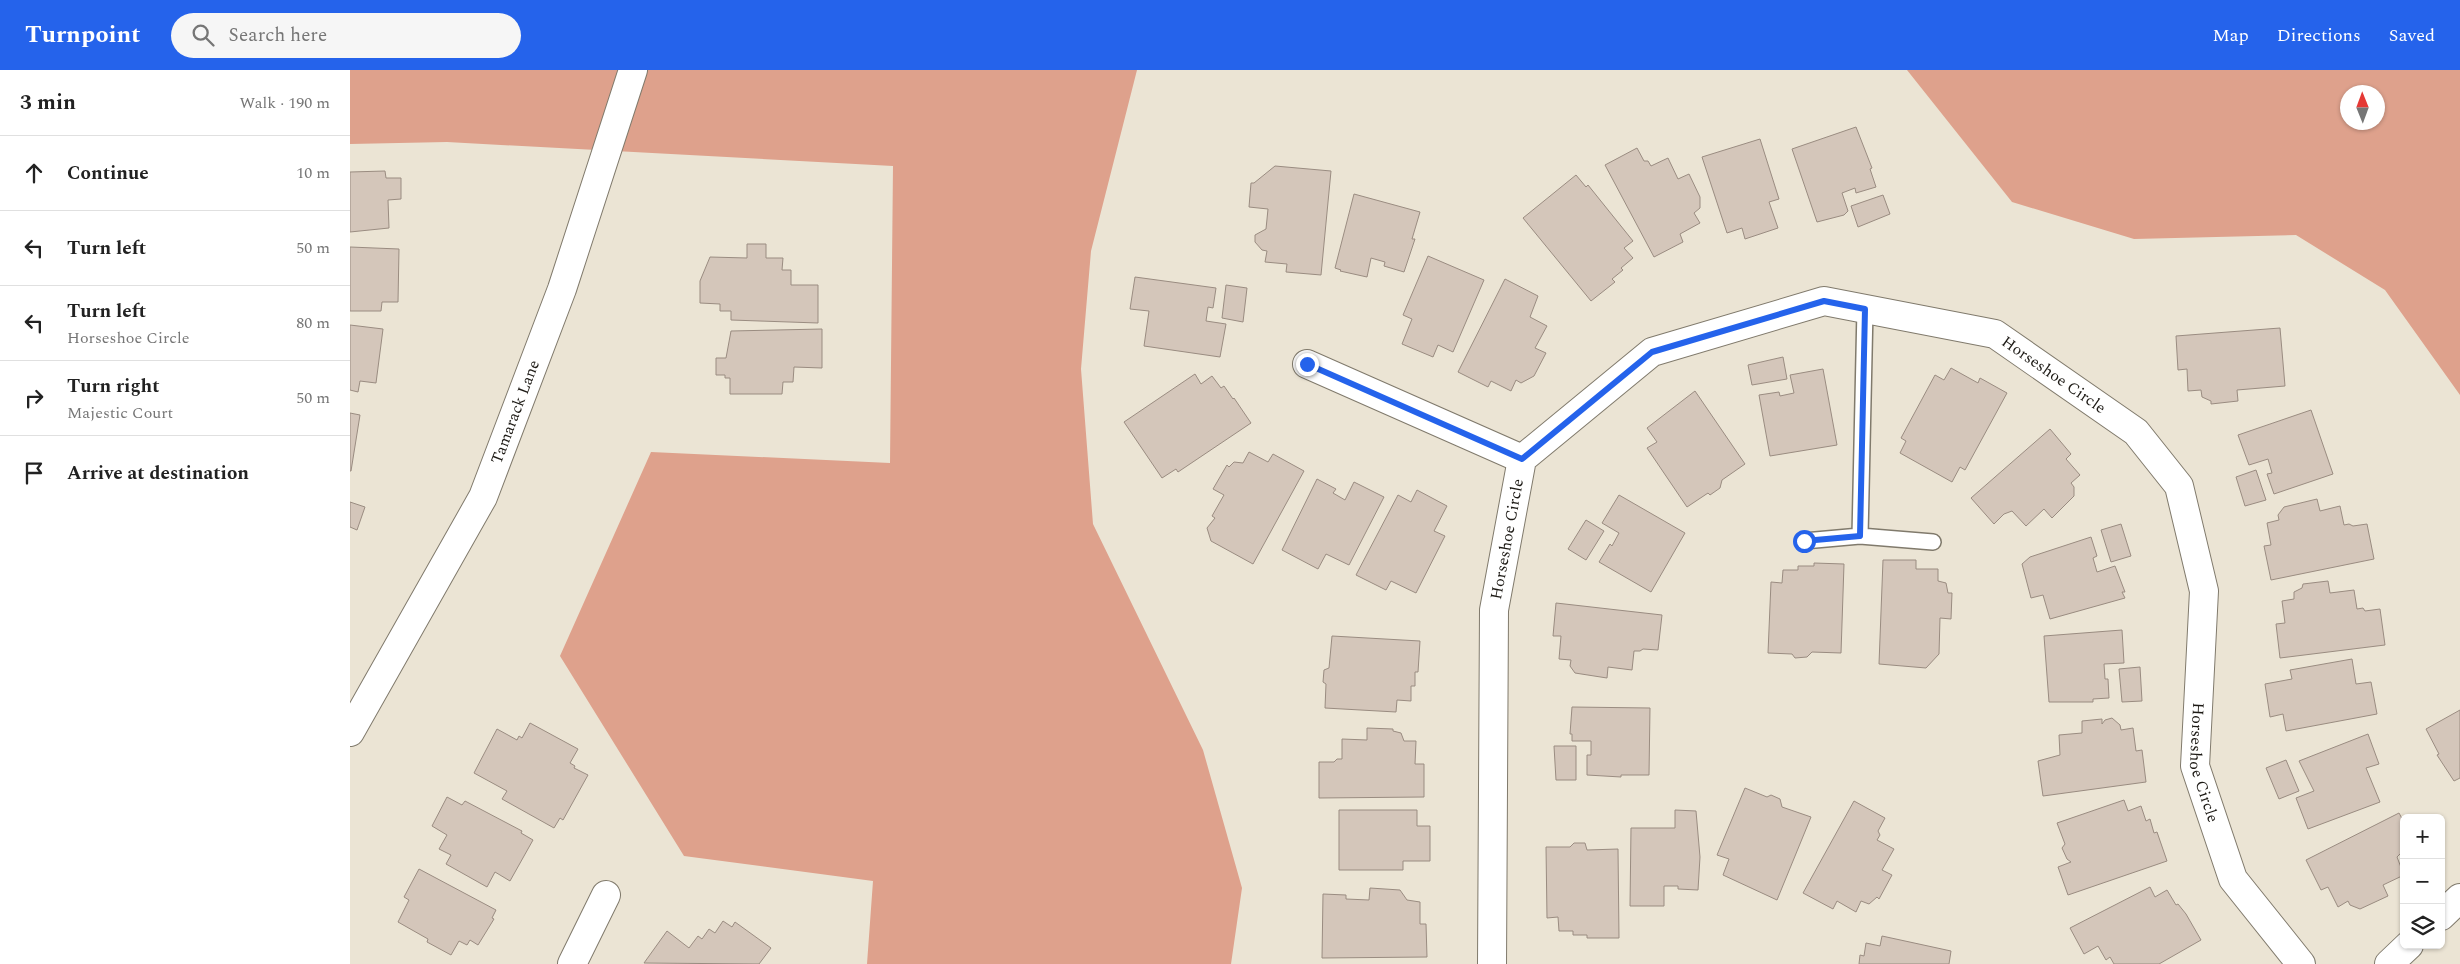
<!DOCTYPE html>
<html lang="en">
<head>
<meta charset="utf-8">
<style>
  :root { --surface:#fff; --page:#f6f6f6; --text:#222; --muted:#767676; --line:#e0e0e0; --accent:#2563eb }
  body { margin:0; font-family:Spectral,serif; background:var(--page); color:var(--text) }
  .controls { position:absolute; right:15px; bottom:15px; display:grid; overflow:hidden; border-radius:8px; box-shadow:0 1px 4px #0004 }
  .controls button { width:45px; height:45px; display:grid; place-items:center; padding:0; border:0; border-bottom:1px solid var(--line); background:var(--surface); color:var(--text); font:25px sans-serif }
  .compass { position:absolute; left:1990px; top:15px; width:45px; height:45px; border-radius:50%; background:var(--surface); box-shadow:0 1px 4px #0004; rotate:359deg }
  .stop { position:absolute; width:15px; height:15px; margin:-11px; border:4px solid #2563eb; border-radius:50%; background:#fff }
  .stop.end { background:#2563eb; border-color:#fff; box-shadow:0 1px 5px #0008 }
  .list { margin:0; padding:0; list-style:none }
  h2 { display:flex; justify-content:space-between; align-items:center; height:65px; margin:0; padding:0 20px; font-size:21px }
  h2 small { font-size:16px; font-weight:400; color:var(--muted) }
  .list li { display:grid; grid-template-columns:32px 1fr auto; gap:15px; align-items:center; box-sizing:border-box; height:75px; padding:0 20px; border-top:1px solid var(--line) }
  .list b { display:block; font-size:19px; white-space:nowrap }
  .list p { margin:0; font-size:16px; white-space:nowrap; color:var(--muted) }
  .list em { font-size:16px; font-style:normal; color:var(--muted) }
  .icon { flex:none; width:28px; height:28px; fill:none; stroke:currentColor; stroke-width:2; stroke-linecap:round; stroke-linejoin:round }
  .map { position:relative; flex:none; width:2110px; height:894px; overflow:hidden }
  header { display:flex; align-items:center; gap:30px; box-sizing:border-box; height:70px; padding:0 25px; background:var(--accent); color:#fff }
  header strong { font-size:24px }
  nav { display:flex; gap:28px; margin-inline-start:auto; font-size:18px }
  .search { width:350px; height:45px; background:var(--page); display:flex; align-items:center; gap:12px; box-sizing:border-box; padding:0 18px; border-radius:28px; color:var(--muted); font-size:19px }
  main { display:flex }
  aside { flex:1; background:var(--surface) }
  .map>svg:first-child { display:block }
  .green { fill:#dea18c; fill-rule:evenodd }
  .building { fill:#d4c6ba; stroke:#9a8c81 }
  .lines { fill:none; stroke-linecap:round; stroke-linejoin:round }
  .service-casing { stroke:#807a6c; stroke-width:18 }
  .minor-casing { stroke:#807a6c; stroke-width:30 }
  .service { stroke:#fff; stroke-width:15 }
  .minor { stroke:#fff; stroke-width:28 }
  .route { stroke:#2563eb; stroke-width:6 }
  .labels { text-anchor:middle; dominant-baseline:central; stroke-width:4; stroke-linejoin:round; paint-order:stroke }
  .street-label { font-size:16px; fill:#1d1a15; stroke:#fff }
</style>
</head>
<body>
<header>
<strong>Turnpoint</strong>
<div class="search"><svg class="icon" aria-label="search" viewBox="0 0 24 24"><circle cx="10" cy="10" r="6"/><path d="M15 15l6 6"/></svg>Search here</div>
<nav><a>Map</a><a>Directions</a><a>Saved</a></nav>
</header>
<main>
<aside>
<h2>3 min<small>Walk · 190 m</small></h2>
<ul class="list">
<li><svg class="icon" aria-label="ahead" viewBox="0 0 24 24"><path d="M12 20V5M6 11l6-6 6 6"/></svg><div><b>Continue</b></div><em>10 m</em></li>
<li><svg class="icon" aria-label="left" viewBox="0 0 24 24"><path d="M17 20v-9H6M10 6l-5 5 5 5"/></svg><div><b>Turn left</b></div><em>50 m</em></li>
<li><svg class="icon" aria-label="left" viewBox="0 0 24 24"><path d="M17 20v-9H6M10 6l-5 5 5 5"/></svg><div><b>Turn left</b><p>Horseshoe Circle</p></div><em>80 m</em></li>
<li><svg class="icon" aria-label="right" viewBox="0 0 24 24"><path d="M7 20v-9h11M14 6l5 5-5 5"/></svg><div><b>Turn right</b><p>Majestic Court</p></div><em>50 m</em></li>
<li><svg class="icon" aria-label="arrive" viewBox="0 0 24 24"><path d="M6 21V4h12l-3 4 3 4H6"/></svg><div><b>Arrive at destination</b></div></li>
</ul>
</aside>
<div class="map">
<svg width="2110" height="894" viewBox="0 0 2110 894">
  <rect width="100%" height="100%" fill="#ebe4d4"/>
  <path class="green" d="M0,0h787l-46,181 -10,118 12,155 110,226 39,138 -11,76h-364l6,-83 -189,-25 -124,-200 91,-204 239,11 3,-297 -446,-24 -97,2z
    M1557,0h553v325l-75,-105 -89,-55 -162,4 -122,-37zM1998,22h30v30h-30z"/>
  <path class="building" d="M1506,57l16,41 -2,1 6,18 -20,6 -1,-5 -13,5 6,18 -4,4 -27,7 -25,-73z
    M1410,69l19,60 -10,3 9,26 -33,11 -3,-11 -15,5 -25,-76z
    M1287,78l7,13h4l3,5 17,-8 10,21 11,-5 11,23v11l-6,5 6,10 -20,11 3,8 -29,15 -49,-92z
    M925,96l56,5 -10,104 -35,-3 1,-8 -22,-2 2,-11 -5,-1 -7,-8v-7l11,-6 2,-20 -19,-2 2,-24h3z
    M35,101l1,7h15v21l-13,1 1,28 -39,4v-60z
    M1226,105l10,12 2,-2 45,56 -9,7 9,10 -12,10 2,2 -11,9 3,3 -24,19 -68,-83z
    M1004,124l66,18 -8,27h3l-11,33 -20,-6 1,-4 -14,-4 -4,19 -27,-6 1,-1 -6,-2z
    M1533,125l7,19 -32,13 -7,-21z
    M397,174h19v14h17l-1,12h9v15h27v38l-87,-3v-9h-11v-7l-20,-1v-22l10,-24 37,1z
    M0,177l49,2 -1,53h-16l-1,9h-31z
    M1078,186l56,24 -31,72 -15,-7 -5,12 -31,-13 10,-25 -9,-4z
    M785,207l81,11 -3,20 -5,-1 -2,14 20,3 -6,33 -76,-11 5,-35 -19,-2z
    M1155,209l33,17 -8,21 17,9 -12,22 11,5 -12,23 -13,7 -5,-3 -5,11 -20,-10 -3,6 -30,-15z
    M876,215l21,3 -4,34 -21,-4z
    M0,255l33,4 -7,54 -16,-2 -2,11 -8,-2z
    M1930,258l5,58 -48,4 1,11 -27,3v-3l-9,-4 -1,-7 -13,1 -1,-22 -9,1 -2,-34z
    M472,259v39l-28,-1 -1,15h-10l-1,12h-52v-16h-5v-3h-9v-17h10l5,-27z
    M1433,287l4,22 -35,6 -4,-20z
    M1601,298l27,15 2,-5 27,15 -42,77 -5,-3 -8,15 -52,-29 6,-12 -5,-3 34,-63 9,5z
    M1473,299l14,76 -67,11 -11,-61 20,-3 1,4 14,-3 -4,-18z
    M845,304l6,10 11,-8 9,12 3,-2 9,13 1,-1 17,25 -73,49 -2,-3 -14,9 -38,-56z
    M1345,321l50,73 -23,16 -2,8 -10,7 -2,-2 -21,14 -40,-59 10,-6 -10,-14z
    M1961,340l22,64 -59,20 -7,-20 5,-1 -4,-14 -19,6 -11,-30z
    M0,343l10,2 -9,56h-1z
    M1700,359l21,25 -5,5 14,16 -9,8 3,4v9l-22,22 -8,-9 -18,17 -14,-15 -8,3 -10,10 -23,-26z
    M899,382l19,10 5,-8 31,17 -51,93 -42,-23 -4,-13 8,-10 -3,-2 12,-21 -11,-6 14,-24 2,2 5,-5 9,1z
    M1906,400l10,30 -21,6 -9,-29z
    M967,409l19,10 -3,4 12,7 9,-18 30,15 -35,68 -23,-11 -8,15 -36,-19z
    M1067,420l30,16 -13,25 11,5 -29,57 -25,-12 -5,9 -30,-15 42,-80 13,7z
    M1269,425l66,38 -34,59 -52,-30 11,-18 2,2 7,-13 -17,-10z
    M1967,429l3,12 20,-5 4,19 5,-1 4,2 14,-2 7,35 -103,21 -7,-34 7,-1 -4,-22 12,-3 -1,-5 6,-8z
    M0,432l15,5 -8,23 -7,-3z
    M1236,450l18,11 -18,29 -18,-11z
    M1771,454l10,32 -20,6 -10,-32z
    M1741,467l6,19 -4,2 4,14 18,-6 10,26h-3l3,6 -75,21 -7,-24 -12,3 -9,-34 8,-7z
    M1533,490h33v9h22v12l8,2 2,10h4l-1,26 -11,-1 -1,36 -13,14 -47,-4z
    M1464,493l30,1 -3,89 -29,-1 -5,5 -12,1 -3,-4 -24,-1 3,-71 11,1 1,-13h15v-4h16z
    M1978,511l2,12 24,-3 3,19 6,-1 2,3 15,-2 5,36 -105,13 -4,-34 9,-1 -3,-22 12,-2v-7l8,-4 1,-4z
    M1206,533l106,12 -4,35 -15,-1 -3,2h-6l-2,19 -24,-3 -1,11 -32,-5 -5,-7 1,-6 -12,-1 2,-23h-8z
    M1772,560l2,33 -20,1 1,15h3l1,19 -16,1v3h-44l-5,-66z
    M982,566l88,5 -2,31h-3v14h-4v15l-14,-1 -1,12 -71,-4 1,-24 -3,-2 1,-12 5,-2z
    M2002,589l4,25 15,-2 6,32 -91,17 -3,-17 -13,3 -5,-33 27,-5 -2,-9z
    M1790,597l2,34 -20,1 -3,-33z
    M1222,637l78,1 -1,67h-28v2l-34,-2v-20h4v-14h-19v-7h-2z
    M2110,640v68l-6,3 -17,-26 2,-1 -13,-25z
    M1762,648l8,7 1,5 12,-2 3,23 6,-1 4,32 -103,14 -5,-35 22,-6 -1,-20 23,-2v-12l20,-2v5l3,-4z
    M180,653l48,26 -8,14 5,3 -1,2 14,7 -25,45 -3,-2 -6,10 -52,-29 5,-8 -33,-18 23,-44 20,11 2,-4 3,2z
    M1017,658l26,1v2l8,2 3,8h12l-1,23h9v33l-105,1v-36h15l3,-3h5v-20l25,1z
    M2018,664l11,30 -13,4 14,34 -72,27 -12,-31 18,-7 -15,-30z
    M1204,676h22v34h-20z
    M1936,690l13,31 -20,8 -13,-31z
    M1395,718l22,9 4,-2 9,4 2,8 29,10 -34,83 -54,-25 6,-16 -12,-4z
    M97,727l15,8 3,-4 57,30 -1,2 12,7 -23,41 -15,-9 -8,15 -41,-23 5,-9 -12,-6 8,-14 -15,-9z
    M1774,730l4,11 13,-5 5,15 4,-2 4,14 3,-1 10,29 -99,34 -10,-28 13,-5 -4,-3 -5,-11 3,-4 -8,-21z
    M1504,731l31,17 -7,13 2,4 -3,5 17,9 -12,21 10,5 -13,24 -2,-2 -8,7 -8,-3 -5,11 -19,-11 -4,8 -30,-16z
    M989,740h78v16h13v35h-27v9h-64z
    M1325,740l21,1 4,46 -2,33 -20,-1v-3h-14v20h-34l1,-78h44z
    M2049,743l5,9v28l-7,7 7,18 -21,10 5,11 -28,13 -10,-4 -2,-4 -10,6 -10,-20 -7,3 -15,-30z
    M1224,773h11l2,7 31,-1 1,89h-32v-3h-14v-4h-14l-1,-14 -11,1 -1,-71h24z
    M69,799l77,41 -4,8 2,1 -16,26 -8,-5 -3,5 -8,-4 -8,14 -24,-13 1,-3 -30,-17 11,-22 -5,-3z
    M1800,817l5,10 12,-7 9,15 2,-1 8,10 15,26 -42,24h-45l-4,-7 -4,3 -8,-14 -14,8 -14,-26z
    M1020,818l30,2 7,10 13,2v22h6l1,33 -105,1 1,-64 23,1v4l23,1z
    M373,851l9,6 3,-5 36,26 -12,16 -115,-1 23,-32 22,17 9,-12 4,3 7,-10 6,4z
    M1532,866l69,15 -2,13h-90l1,-9 4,1 2,-13 14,3z"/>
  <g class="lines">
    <g class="service-casing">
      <path id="service" d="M1515,239l-5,227 73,6
        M1454,471l56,-5"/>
    </g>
    <g class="minor-casing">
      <g id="minor">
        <path d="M957,294l215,95"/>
        <path id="s1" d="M0,662l133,-235 79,-208 71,-219"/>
        <path d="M2091,846l19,-18"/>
        <path d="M222,894l34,-69"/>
        <path id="s2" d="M1142,894l2,-354 28,-151 130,-107 172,-51 171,33 141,98 43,54 25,105 -9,175 38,113 68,85"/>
        <path d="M2039,894l20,-19"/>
      </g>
    </g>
    <use href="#service" class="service"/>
    <use href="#minor" class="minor"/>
  </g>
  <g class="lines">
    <path class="route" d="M957,294l215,95 130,-107 172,-51 41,8 -5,227 -56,5"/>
  </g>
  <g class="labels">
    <g class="street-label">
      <text stroke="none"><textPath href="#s2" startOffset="1101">Horseshoe Circle</textPath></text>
      <text stroke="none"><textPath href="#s1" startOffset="361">Tamarack Lane</textPath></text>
      <text stroke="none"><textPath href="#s2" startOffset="426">Horseshoe Circle</textPath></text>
      <text stroke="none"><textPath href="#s2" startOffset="1551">Horseshoe Circle</textPath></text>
    </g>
  </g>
</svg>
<div class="controls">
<button>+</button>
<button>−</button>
<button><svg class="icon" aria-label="layers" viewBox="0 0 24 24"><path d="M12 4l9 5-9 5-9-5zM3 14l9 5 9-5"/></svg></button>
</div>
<svg class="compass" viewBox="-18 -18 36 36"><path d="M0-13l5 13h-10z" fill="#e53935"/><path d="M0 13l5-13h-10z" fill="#767676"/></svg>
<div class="stop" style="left:1454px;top:471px"></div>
<div class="stop end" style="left:957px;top:294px"></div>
</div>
</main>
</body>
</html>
